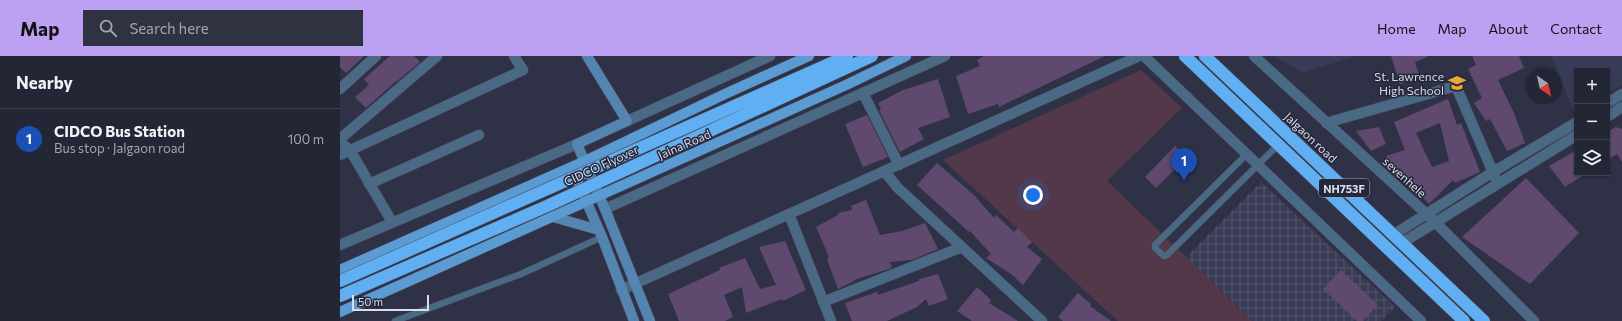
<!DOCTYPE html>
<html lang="en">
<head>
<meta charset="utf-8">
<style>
  :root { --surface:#232634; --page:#2f3240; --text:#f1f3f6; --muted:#a3a5ac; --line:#40434f; --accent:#bca0f2 }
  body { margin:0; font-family:Commissioner,sans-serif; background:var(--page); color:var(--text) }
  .controls { position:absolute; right:12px; top:12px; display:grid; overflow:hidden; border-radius:0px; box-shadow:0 1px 3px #0004 }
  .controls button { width:36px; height:36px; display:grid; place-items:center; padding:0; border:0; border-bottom:1px solid var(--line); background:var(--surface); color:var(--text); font:20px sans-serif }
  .compass { position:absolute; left:1186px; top:12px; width:36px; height:36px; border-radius:50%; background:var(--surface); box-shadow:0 1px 3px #0004; rotate:146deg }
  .scale { position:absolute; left:12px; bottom:10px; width:77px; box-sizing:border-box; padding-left:4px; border:2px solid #dadce9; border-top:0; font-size:11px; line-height:14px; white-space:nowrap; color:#dadce9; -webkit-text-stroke:3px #25283b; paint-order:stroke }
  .you { position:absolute; left:693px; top:139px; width:14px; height:14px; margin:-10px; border:3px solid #fff; border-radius:50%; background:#1a73e8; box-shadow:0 0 0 6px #1a73e833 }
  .badge { display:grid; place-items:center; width:26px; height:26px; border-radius:50%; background:var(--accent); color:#fff; font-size:13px; font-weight:700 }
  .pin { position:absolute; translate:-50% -33px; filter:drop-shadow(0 1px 2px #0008) }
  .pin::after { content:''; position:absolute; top:21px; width:14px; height:12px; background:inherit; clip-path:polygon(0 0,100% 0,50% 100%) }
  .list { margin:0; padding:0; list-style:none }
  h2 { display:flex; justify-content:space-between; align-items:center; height:52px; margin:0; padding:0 16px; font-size:17px }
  h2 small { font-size:13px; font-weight:400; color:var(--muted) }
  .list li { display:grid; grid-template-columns:26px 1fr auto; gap:12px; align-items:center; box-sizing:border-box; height:60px; padding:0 16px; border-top:1px solid var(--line) }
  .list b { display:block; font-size:15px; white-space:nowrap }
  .list p { margin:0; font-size:13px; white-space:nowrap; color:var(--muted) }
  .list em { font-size:13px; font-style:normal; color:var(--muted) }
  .icon { flex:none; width:22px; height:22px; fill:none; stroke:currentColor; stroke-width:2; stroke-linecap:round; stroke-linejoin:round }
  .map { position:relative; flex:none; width:1282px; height:265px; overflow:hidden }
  header { display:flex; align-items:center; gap:24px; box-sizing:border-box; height:56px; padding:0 20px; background:var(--accent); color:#111 }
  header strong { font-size:19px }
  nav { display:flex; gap:22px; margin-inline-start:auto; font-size:14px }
  .search { width:280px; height:36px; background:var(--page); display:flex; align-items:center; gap:10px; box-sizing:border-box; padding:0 14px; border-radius:0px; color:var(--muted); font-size:15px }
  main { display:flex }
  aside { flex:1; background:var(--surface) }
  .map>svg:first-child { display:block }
  .built { fill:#383b55 }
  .industrial { fill:url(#industrial-grid) }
  .grass { fill:#523848 }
  .building { fill:#5f496f; fill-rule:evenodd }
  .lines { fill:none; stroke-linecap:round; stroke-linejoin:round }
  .lane-casing { stroke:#4e5163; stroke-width:7 }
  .street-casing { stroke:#4e5163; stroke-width:11 }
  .secondary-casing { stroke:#4e5163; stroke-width:11 }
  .primary-casing { stroke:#4e5163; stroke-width:11 }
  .highway-casing { stroke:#4e5163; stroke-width:13 }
  .lane { stroke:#4a6984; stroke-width:6 }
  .street { stroke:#4a6984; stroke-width:10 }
  .secondary { stroke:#5485b1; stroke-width:10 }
  .primary { stroke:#5b9bd4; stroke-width:10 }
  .highway { stroke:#60aff3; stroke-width:12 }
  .highway-bridge-casing { stroke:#4e5163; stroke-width:13; stroke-linecap:butt }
  .highway-bridge { stroke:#60aff3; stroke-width:12 }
  .labels { text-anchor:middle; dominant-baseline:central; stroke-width:3; stroke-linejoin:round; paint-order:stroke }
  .shield { fill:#25283b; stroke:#a4a6b5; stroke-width:1 }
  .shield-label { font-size:11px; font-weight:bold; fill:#dadce9 }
  .poi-label { font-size:12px; fill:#dadce9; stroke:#25283b; text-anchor:end }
  .street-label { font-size:12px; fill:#dadce9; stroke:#25283b }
</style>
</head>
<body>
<header>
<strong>Map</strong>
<div class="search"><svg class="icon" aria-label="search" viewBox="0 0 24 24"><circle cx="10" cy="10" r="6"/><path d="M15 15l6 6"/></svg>Search here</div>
<nav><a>Home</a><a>Map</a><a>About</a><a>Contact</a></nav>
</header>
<main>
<aside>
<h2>Nearby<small></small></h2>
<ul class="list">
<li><span class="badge" style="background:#1a4fb4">1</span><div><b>CIDCO Bus Station</b><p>Bus stop · Jalgaon road</p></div><em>100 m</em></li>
</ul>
</aside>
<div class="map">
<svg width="1282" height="265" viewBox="0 0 1282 265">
  <defs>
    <pattern id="industrial-grid" width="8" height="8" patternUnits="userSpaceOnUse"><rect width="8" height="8" fill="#383b55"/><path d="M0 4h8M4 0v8" fill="none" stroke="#54576d"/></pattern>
  </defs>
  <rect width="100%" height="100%" fill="#2f3246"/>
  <path class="built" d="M934,0h81l-52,17z
    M1211,0h71v29l-15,9v-23h-30v42l-2,1z"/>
  <path class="industrial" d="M921,126l134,125 -14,14h-128l-67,-64z"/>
  <path class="grass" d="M801,14l41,38 -75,73 146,140h-135l-175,-161z"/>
  <path class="building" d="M0,0h24l-18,17 -6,-6z
    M50,0h24l6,6 -24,20v-1l-30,27 -11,-11 14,-12 -5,-6z
    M644,0h121l-106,51 -1,-3 -30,10 -12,-38 24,-10 -3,-6z
    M1051,0h38l-14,6 5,16 -20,6z
    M1132,0h47l5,12 -26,12 16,33 11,30 -18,8 -17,-32 -4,2 -12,-18 8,-5 -14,-29 8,-4z
    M598,23l12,38 -32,11 6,11 -24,13 -21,-42 2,-1 -3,-6 25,-13z
    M1108,43l9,26 4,-2 19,49 -25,11 -2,-3 -24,24 -26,-27 -5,2 -3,-3 -9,-20 19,-6 -11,-28zM1100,67l9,38 -17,6 -16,-34z
    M527,59l21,42 -25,10 -18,-43z
    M1039,71l7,17 -15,7 -15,-20z
    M1276,71l6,2v33l-5,-8 -10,6v-28z
    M835,90l11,12 -30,30 -11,-11z
    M1237,94v23h10l-22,14 -16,-21z
    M597,107l38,33 19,22 2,-3 18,17 4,-4 14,14 -5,5 15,12 -19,26 -12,-11 -25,-16 5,-4 -21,-23 -1,1 -52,-47z
    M1186,122l53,55 -49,51 -68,-47z
    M526,144l14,35 22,-4 23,-8 13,26 -26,11 -22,2 2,6 -38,12v1l-16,8 -11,-30 2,-2 -13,-30 22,-12v-2l14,-3 -1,-4z
    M445,185l21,49 -23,11 -1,-2 -36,14 -4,-26 -18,8 9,22 -8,4h-46l-11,-27 52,-24 -1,-2 26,-10 15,31 16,-4 -17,-38z
    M1001,214l37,35 -15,16h-6l-34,-32z
    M598,218l10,25 -19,7 -3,-7 -9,8 -30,14h-35l-7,-18 32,-11 1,3 41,-14v-2z
    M637,231l14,13 -2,3 29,18h-46l-15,-10z
    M738,237l13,11 -1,2 21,15h-48l-5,-4z"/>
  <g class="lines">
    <g class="lane-casing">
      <path id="lane" d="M907,98l-92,91v3l9,8 3,-1 113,-112
        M55,265l126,-47 81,-37"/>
    </g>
    <g class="street-casing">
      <path id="street" d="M804,0l277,265
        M914,0l178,163 102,102
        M0,33l36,-33
        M523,37l36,72
        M1267,47l15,-9
        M1267,61l15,-10
        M287,65l143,-65
        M986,67l130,-37 42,98
        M0,83l97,-83
        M5,90l5,4 42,72
        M0,99l183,-85 -9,-14
        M544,115l14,17 144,133
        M29,128l110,-49
        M265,153l340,-153
        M449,158l42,107
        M1053,179l100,-63 84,-50
        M1062,187l175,-108
        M0,189l237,-101
        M281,234l518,-234
        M483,246l139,-55"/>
    </g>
    <g class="secondary-casing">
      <path id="secondary" d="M247,0l40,65 -50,23 28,65 45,112
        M233,115l29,66 32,84
        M213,161l46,13"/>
    </g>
    <g class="primary-casing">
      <path id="primary" d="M0,214l245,-109 140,-67 84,-38
        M0,256l506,-227 60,-29"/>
    </g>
    <g class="highway-casing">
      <path id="highway" d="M845,0l279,265
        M865,0l279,265"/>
    </g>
    <use href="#lane" class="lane"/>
    <use href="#street" class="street"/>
    <use href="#secondary" class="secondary"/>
    <use href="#primary" class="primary"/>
    <use href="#highway" class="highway"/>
    <g class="highway-bridge-casing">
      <path id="highway-bridge" d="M0,225l507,-225
        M0,240l207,-90 325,-150"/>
    </g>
    <use href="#highway-bridge" class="highway-bridge"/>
  </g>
  <defs>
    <g id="school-bare" transform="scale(1.38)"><path d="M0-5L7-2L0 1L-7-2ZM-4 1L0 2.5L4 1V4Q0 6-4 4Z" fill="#eba93a" stroke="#25283b" stroke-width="2.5" paint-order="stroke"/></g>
  </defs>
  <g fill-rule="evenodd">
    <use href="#school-bare" x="1117" y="27"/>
  </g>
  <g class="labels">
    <rect class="shield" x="979" y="123" width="50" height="18" rx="3"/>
    <g class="shield-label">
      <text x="1004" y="132">NH753F</text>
    </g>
    <g class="poi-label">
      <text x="1104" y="20">St. Lawrence<tspan x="1104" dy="14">High School</tspan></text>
    </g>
    <g class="street-label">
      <text transform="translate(971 81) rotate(43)">Jalgaon road</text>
      <text transform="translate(344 88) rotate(-24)">Jalna Road</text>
      <text transform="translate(261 109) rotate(-25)">CIDCO Flyover</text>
      <text transform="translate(1065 121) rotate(42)">sevenhele</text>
    </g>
  </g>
</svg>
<div class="controls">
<button>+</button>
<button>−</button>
<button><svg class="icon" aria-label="layers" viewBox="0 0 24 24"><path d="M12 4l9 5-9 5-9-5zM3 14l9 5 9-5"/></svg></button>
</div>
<svg class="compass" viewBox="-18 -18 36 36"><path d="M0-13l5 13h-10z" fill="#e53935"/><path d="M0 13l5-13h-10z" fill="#a3a5ac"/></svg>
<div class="scale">50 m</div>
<div class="you"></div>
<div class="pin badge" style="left:844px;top:125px;background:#1a4fb4">1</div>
</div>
</main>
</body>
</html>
